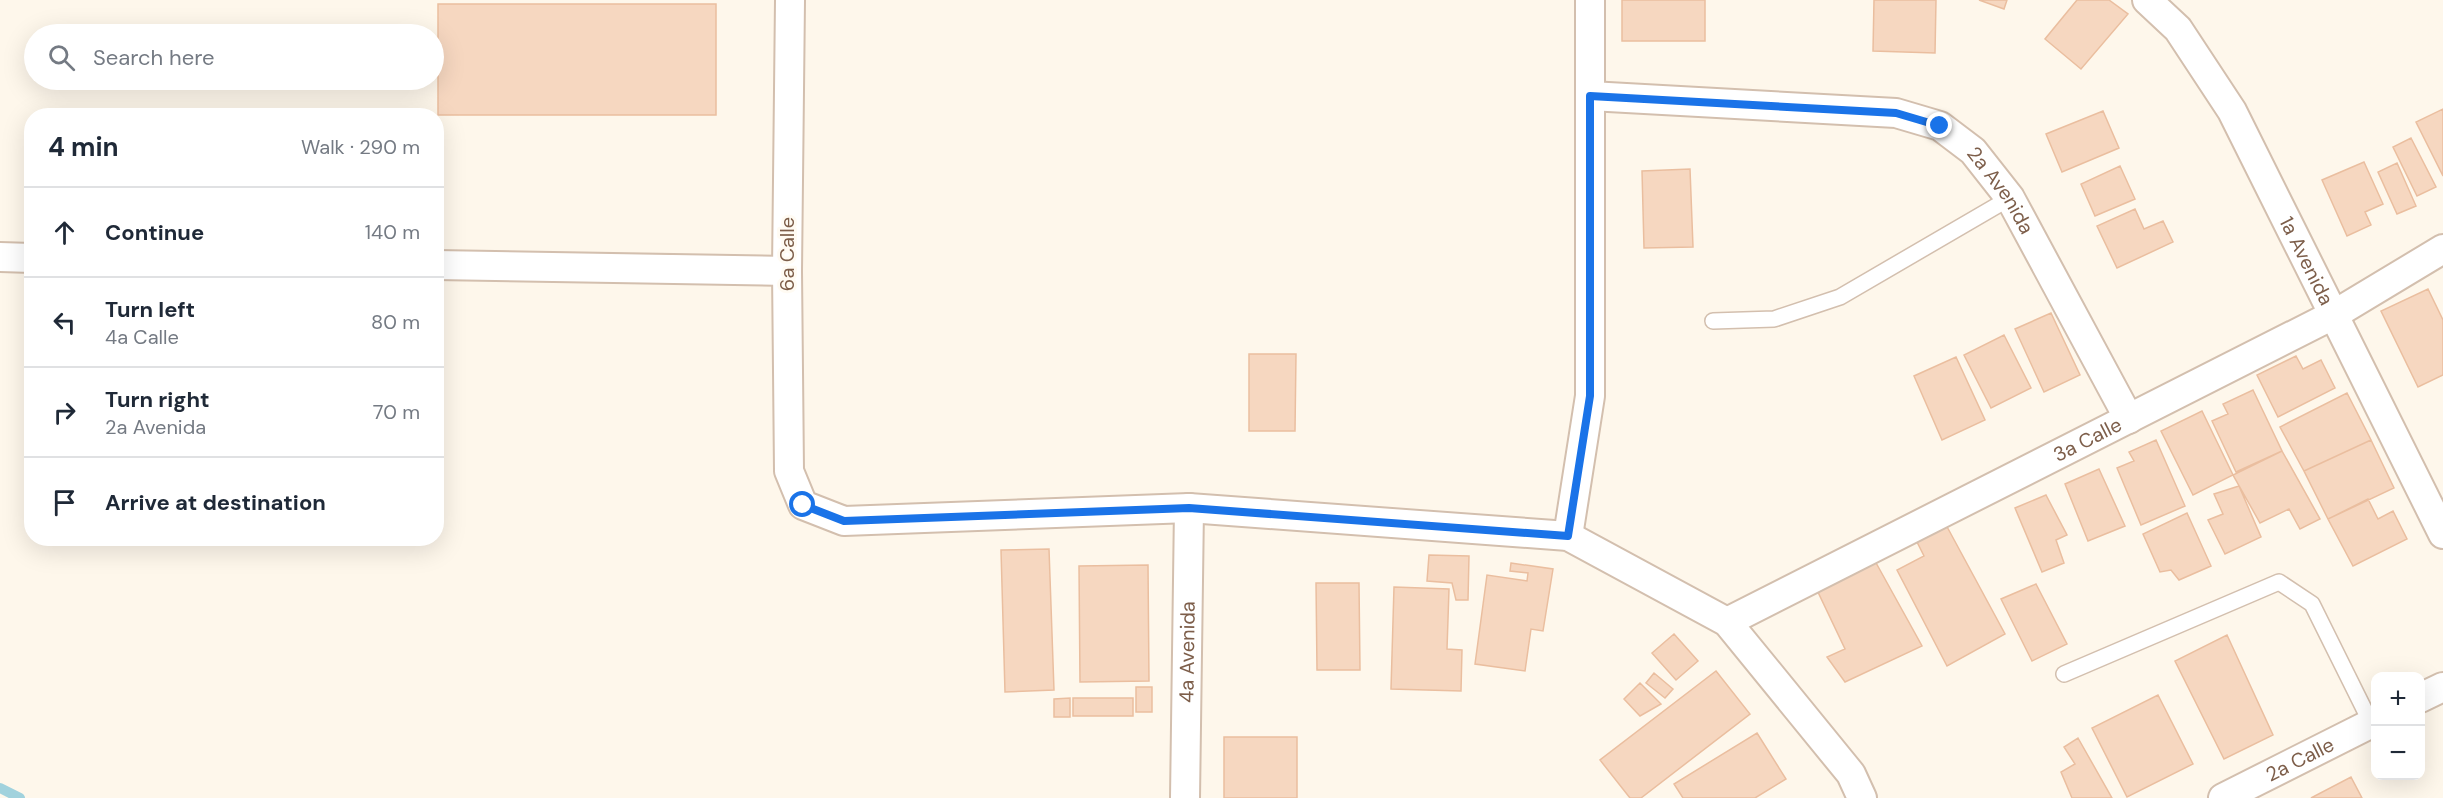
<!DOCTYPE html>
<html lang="en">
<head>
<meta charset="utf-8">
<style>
  :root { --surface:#fff; --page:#f2f2f3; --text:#1f2937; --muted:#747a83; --line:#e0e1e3 }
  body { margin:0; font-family:"DM Sans",sans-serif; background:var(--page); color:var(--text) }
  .controls { position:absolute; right:18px; bottom:18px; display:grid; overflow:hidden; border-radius:12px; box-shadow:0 6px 24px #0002 }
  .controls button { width:54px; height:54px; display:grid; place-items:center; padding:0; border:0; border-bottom:2px solid var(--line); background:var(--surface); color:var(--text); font:30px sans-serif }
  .stop { position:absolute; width:18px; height:18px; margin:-14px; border:4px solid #1a73e8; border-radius:50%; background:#fff }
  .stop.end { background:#1a73e8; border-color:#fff; box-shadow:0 2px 6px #0008 }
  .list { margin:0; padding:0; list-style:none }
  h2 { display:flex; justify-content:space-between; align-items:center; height:78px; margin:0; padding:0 24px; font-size:26px }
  h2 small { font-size:20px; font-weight:400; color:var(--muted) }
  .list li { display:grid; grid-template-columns:39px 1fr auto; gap:18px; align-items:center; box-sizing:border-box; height:90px; padding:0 24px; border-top:2px solid var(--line) }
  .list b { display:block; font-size:22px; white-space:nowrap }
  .list p { margin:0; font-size:20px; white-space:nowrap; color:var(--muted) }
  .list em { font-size:20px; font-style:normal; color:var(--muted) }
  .icon { flex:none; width:33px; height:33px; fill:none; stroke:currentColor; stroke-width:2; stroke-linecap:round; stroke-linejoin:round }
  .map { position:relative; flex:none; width:2443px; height:798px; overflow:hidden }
  .search { position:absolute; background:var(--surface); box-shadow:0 6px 24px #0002; left:24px; top:24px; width:420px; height:66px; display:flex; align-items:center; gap:15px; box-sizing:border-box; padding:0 21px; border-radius:33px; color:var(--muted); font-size:22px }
  .panel { position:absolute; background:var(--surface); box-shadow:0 6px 24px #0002; left:24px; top:108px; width:420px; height:438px; border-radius:24px }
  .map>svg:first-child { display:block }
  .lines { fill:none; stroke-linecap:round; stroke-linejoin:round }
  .stream { stroke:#a1d2dd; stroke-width:10 }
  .building { fill:#f6d7c0; stroke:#eabe9f; stroke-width:1.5 }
  .lane-casing { stroke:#d3bfae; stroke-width:18 }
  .street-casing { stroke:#d3bfae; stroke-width:32 }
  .lane { stroke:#fff; stroke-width:15 }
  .street { stroke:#fff; stroke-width:28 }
  .route { stroke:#1a73e8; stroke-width:8 }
  .labels { text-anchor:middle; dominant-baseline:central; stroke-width:6; stroke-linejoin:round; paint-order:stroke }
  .street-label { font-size:20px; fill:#7d5e4a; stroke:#fffbf3 }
</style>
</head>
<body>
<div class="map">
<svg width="2443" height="798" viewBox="0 0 2443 798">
  <rect width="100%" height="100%" fill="#fef7eb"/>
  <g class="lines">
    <path class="stream" d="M0,788l20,10"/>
  </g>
  <path class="building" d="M1622,0h83v41h-83z
    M1874,0h62l-1,53 -62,-2z
    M1979,0h28l-3,9z
    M2077,0h32l19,14 -47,55 -36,-30z
    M438,4h278v111h-278z
    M2443,109v67l-27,-54z
    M2103,111l16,37 -57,24 -16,-38z
    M2411,138l25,49 -19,9 -24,-49z
    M2364,162l19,42 -18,8 6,13 -24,11 -25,-56z
    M2397,163l19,43 -19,8 -19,-42z
    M2120,166l15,33 -40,17 -14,-32z
    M1690,169l3,78 -49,1 -2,-77z
    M2135,209l9,20 19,-8 10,21 -56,26 -20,-42z
    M2428,289l15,31v55l-25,12 -37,-76z
    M2051,313l29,62 -36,17 -29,-63z
    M2004,335l27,53 -40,20 -27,-53z
    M1249,354h47l-1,77h-46z
    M2296,356l7,13 18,-9 14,28 -57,29 -21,-42z
    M1956,357l29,63 -43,20 -28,-64z
    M2253,390l29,61 -46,21 -24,-51 16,-7 -5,-10z
    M2347,393l24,47 -67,31 -24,-44z
    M2202,411l31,64 -40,20 -32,-64z
    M2156,440l29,66 -44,19 -24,-57 17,-7 -5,-9z
    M2371,440l23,48 -66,31 -24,-48z
    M2282,451l38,68 -20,10 -11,-20 -29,14 -27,-48z
    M2099,469l26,57 -37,15 -23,-57z
    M2239,486l22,51 -36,17 -17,-34 15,-6 -9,-20z
    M2046,495l21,40 -11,5 8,23 -22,9 -27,-64z
    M2368,499l10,20 15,-8 14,28 -54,27 -25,-47z
    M2187,513l24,53 -32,14 -8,-10 -11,2 -17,-38z
    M1945,523l60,111 -58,32 -50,-96 27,-14 -8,-16z
    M1049,549l5,141 -49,2 -4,-142z
    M1429,555l40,1 -1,44h-12l-4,-17 -25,-2z
    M1875,561l47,85 -77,36 -18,-25 18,-8 -28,-59z
    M1511,563l42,6 -10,62 -12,-2 -6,42 -50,-7 12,-89 40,6 1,-8 -18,-2z
    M1148,565l1,116 -69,1 -1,-116z
    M1316,583h43l1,87h-43z
    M2036,584l31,60 -35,17 -31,-62z
    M1394,587l55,2 -2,60 15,1 -1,41 -70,-2z
    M1674,634l24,27 -22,19 -24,-27z
    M2227,635l46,100 -49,24 -49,-98z
    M1716,671l34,43 -109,84h-11l-30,-38z
    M1654,673l19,16 -8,9 -19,-15z
    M1640,683l21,21 -21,12 -16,-17z
    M1136,687h16v25h-16z
    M2158,695l35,69 -66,33 -35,-69z
    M1070,698v19h-16v-18z
    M1073,698h60v18h-60z
    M1757,733l29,46 -31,19h-72l-9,-14z
    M1224,737h73v61h-73z
    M2078,738l34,60h-40l-11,-26 14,-8 -11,-17z
    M2351,777l11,21h-51z"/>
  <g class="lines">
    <g class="lane-casing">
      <path id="lane" d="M1713,321l61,-2 66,-22 170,-99
        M2064,674l215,-92 33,22 59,119"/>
    </g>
    <g class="street-casing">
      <g id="street">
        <path d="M790,0l-3,271 2,200 14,34 41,16 345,-13 379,28 159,86 124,152 11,24"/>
        <path id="s1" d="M2147,0l31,29 54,82 211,423"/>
        <path id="s2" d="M1590,96l306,17 44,13 33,25 37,47 119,221"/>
        <path d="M0,257l32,1"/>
        <path d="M436,265l351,6"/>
        <path d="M1568,536l22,-140v-396"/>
        <path id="s3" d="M1727,622l608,-308 108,-65"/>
        <path d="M2420,698l23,-11"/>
        <path id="s4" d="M1185,798l4,-290"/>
        <path id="s5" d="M2223,798l153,-77"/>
      </g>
    </g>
    <use href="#lane" class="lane"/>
    <use href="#street" class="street"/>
  </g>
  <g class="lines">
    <path class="route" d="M803,505l41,16 345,-13 379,28 22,-140v-300l306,17 44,13"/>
  </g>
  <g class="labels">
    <g class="street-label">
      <text stroke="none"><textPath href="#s2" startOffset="442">2a Avenida</textPath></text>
      <text transform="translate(787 254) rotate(-90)">6a Calle</text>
      <text stroke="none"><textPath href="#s1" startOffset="308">1a Avenida</textPath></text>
      <text stroke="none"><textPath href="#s3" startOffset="404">3a Calle</textPath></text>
      <text stroke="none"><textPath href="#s4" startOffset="146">4a Avenida</textPath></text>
      <text stroke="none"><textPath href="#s5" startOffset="86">2a Calle</textPath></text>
    </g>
  </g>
</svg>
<div class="controls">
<button>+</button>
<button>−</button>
</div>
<div class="stop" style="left:803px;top:505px"></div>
<div class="stop end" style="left:1940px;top:126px"></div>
<div class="search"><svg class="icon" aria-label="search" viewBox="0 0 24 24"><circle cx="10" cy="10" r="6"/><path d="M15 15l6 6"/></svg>Search here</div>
<section class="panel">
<h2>4 min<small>Walk · 290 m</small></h2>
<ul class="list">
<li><svg class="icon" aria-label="ahead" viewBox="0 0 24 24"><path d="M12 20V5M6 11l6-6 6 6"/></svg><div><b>Continue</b></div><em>140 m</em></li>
<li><svg class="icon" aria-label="left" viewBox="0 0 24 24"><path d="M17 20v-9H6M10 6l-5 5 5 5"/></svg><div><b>Turn left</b><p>4a Calle</p></div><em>80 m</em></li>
<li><svg class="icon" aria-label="right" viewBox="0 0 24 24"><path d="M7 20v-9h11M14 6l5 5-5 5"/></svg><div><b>Turn right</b><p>2a Avenida</p></div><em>70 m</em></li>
<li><svg class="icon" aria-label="arrive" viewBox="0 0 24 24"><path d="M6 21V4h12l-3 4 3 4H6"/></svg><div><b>Arrive at destination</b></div></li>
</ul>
</section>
</div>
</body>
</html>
